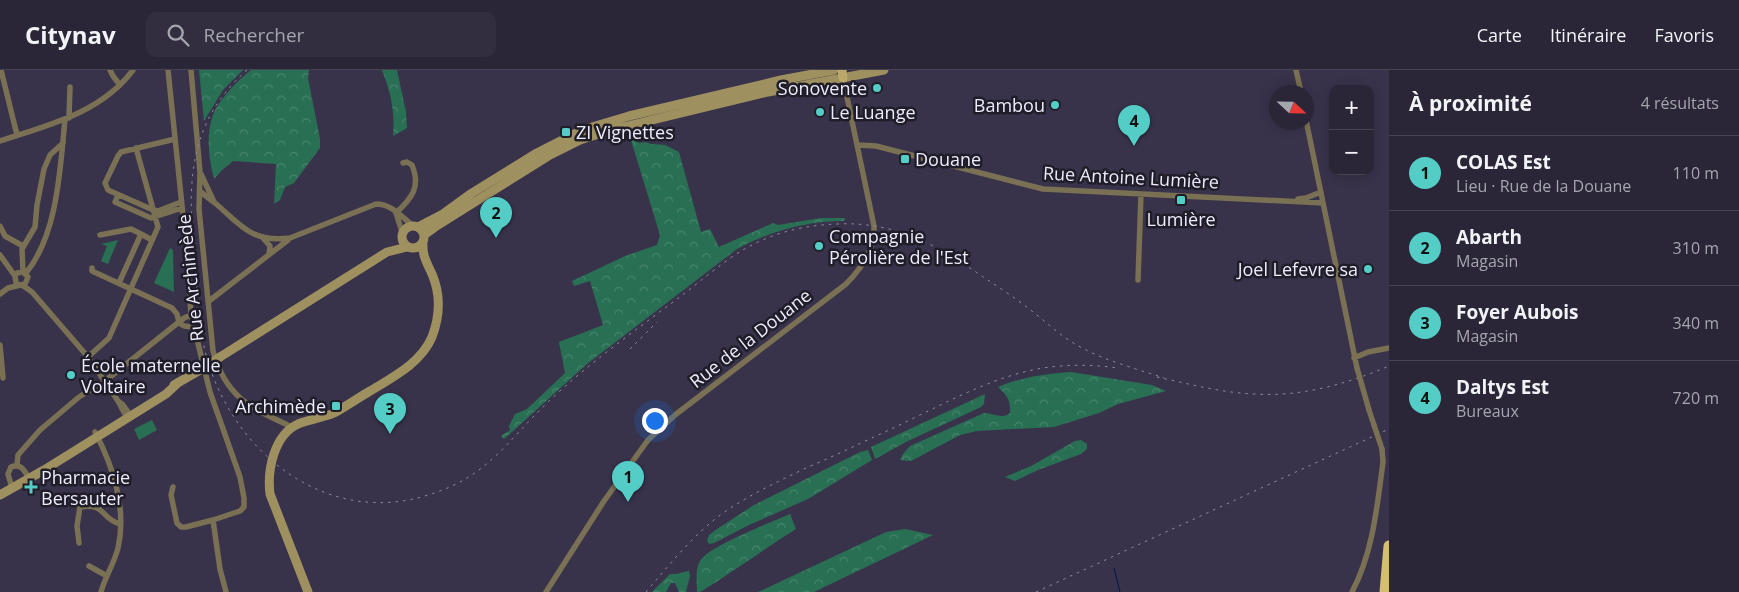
<!DOCTYPE html>
<html lang="fr">
<head>
<meta charset="utf-8">
<style>
  :root { --surface:#2a2638; --page:#322e40; --text:#f1f3f6; --muted:#a5a5ae; --line:#464353; --accent:#54cdc6 }
  body { margin:0; font-family:"Open Sans",sans-serif; background:var(--page); color:var(--text) }
  .controls { position:absolute; right:15px; top:15px; display:grid; overflow:hidden; border-radius:10px; box-shadow:0 2px 12px #0003 }
  .controls button { width:45px; height:45px; display:grid; place-items:center; padding:0; border:0; border-bottom:1px solid var(--line); background:var(--surface); color:var(--text); font:25px sans-serif }
  .compass { position:absolute; left:1269px; top:15px; width:45px; height:45px; border-radius:50%; background:var(--surface); box-shadow:0 2px 12px #0003; rotate:112deg }
  .you { position:absolute; left:654px; top:350px; width:18px; height:18px; margin:-12px; border:4px solid #fff; border-radius:50%; background:#1a73e8; box-shadow:0 0 0 8px #1a73e833 }
  .badge { display:grid; place-items:center; width:32px; height:32px; border-radius:50%; background:var(--accent); color:#111; font-size:16px; font-weight:700 }
  .pin { position:absolute; translate:-50% -41px; filter:drop-shadow(0 1px 2px #0008) }
  .pin::after { content:''; position:absolute; top:26px; width:18px; height:15px; background:inherit; clip-path:polygon(0 0,100% 0,50% 100%) }
  .list { margin:0; padding:0; list-style:none }
  h2 { display:flex; justify-content:space-between; align-items:center; height:65px; margin:0; padding:0 20px; font-size:21px }
  h2 small { font-size:16px; font-weight:400; color:var(--muted) }
  .list li { display:grid; grid-template-columns:32px 1fr auto; gap:15px; align-items:center; box-sizing:border-box; height:75px; padding:0 20px; border-top:1px solid var(--line) }
  .list b { display:block; font-size:19px; white-space:nowrap }
  .list p { margin:0; font-size:16px; white-space:nowrap; color:var(--muted) }
  .list em { font-size:16px; font-style:normal; color:var(--muted) }
  .icon { flex:none; width:28px; height:28px; fill:none; stroke:currentColor; stroke-width:2; stroke-linecap:round; stroke-linejoin:round }
  .map { position:relative; flex:none; width:1389px; height:522px; overflow:hidden }
  header { display:flex; align-items:center; gap:30px; box-sizing:border-box; height:70px; padding:0 25px; background:var(--surface); border-bottom:1px solid var(--line) }
  header strong { font-size:24px }
  nav { display:flex; gap:28px; margin-inline-start:auto; font-size:18px }
  .search { width:350px; height:45px; background:var(--page); display:flex; align-items:center; gap:12px; box-sizing:border-box; padding:0 18px; border-radius:10px; color:var(--muted); font-size:19px }
  main { display:flex }
  aside { flex:1; background:var(--surface) }
  .map>svg:first-child { display:block }
  .forest { fill:url(#forest-crowns) }
  .park { fill:#286f53 }
  .lines { fill:none; stroke-linecap:round; stroke-linejoin:round }
  .stream { stroke:#011649; stroke-width:1 }
  .street { stroke:#7a7053; stroke-width:5.5 }
  .secondary { stroke:#9f9060; stroke-width:9 }
  .primary { stroke:#bba869; stroke-width:9 }
  .highway { stroke:#d5bd71; stroke-width:11 }
  .rail { stroke:#8e8b9f; stroke-width:1; stroke-dasharray:2.5 5; stroke-linecap:butt }
  .street-bridge { stroke:#7a7053; stroke-width:5.5 }
  .secondary-bridge { stroke:#9f9060; stroke-width:9 }
  .poi-dot { fill:#54cdc6; stroke:#1f1d28; stroke-width:2 }
  .labels { text-anchor:middle; dominant-baseline:central; stroke-width:5; stroke-linejoin:round; paint-order:stroke }
  .poi-label { font-size:18px; fill:#edebfb; stroke:#1f1d28; text-anchor:start }
  .street-label { font-size:18px; fill:#edebfb; stroke:#1f1d28 }
</style>
</head>
<body>
<header>
<strong>Citynav</strong>
<div class="search"><svg class="icon" aria-label="search" viewBox="0 0 24 24"><circle cx="10" cy="10" r="6"/><path d="M15 15l6 6"/></svg>Rechercher</div>
<nav><a>Carte</a><a>Itinéraire</a><a>Favoris</a></nav>
</header>
<main>
<div class="map">
<svg width="1389" height="522" viewBox="0 0 1389 522">
  <defs>
    <pattern id="forest-crowns" width="20" height="18" patternUnits="userSpaceOnUse" patternTransform="scale(1.25)"><rect width="20" height="18" fill="#286f53"/><path d="M2 6a3 3 0 1 1 6 0M12 15a3 3 0 1 1 6 0" fill="none" stroke="#48846d"/></pattern>
  </defs>
  <rect width="100%" height="100%" fill="#38334b"/>
  <path class="forest" d="M199,0h44l-20,20 -19,31z
    M251,0h58l-1,8 12,61v9l-26,35 -9,4 -5,13 -6,4 2,-40 -43,-3 -12,10 -7,8c-5,-19 -8,-42 -2,-61 5,-17 26,-38 39,-48z
    M382,0h15l9,42 1,16 -14,8c2,-26 -2,-42 -11,-66z
    M630,67l5,2 4,4 7,-1 5,2 14,1 14,7 22,80 9,-3 9,18 54,-24 5,2 43,-7h24l-1,3c-37,0 -74,10 -107,28l-150,115 -83,75 -3,-3 9,-6 -1,-4 6,-12 12,-5 38,-36 -6,-31 44,-17 -13,-44 -16,5 -2,-5 53,-25 32,-11 3,-10z
    M1071,302l81,13 14,6 -48,13 -19,9 -45,14 -77,4 -17,4 -49,26 -11,-1 3,-6 7,-8 74,-33c9,0 18,7 26,0 1,-12 -3,-18 -12,-26 24,-10 47,-13 73,-15z
    M985,324l-1,10 -3,3 -75,35 -31,17 -4,-12z
    M1081,370l6,4v5l-6,5 -43,16 -23,11 -10,-4 26,-11 44,-25z
    M868,380l4,10 -64,39 -59,26 -35,18 -5,1 -2,-3 2,-6 8,-6 37,-24 106,-53z
    M790,444l6,15c-32,20 -63,43 -96,63h-3c0,-9 -2,-23 3,-31 8,-15 72,-39 90,-47z
    M905,459l28,6 -119,57h-56l128,-60z
    M689,501l1,5 -4,16h-7l-4,-9h-4l-5,9h-14l18,-18h6z"/>
  <path class="park" d="M118,170l-10,24 -7,-3 6,-15 -6,-2z
    M170,178l3,2 1,42 -20,-9z
    M152,350l5,10 -18,10 -5,-11z"/>
  <g class="lines">
    <path class="stream" d="M1114,498l6,24"/>
    <path class="street" d="M1,0l16,65
      M110,0l3,6 7,9
      M168,0l19,184 4,61 19,77 30,85 4,21v9l-4,4 -27,9 -27,7h-5l-4,-4 -6,-28 2,-8
      M191,0l9,102 -1,37 14,142c13,47 38,57 79,76
      M1296,0l5,22
      M69,48l1,-31
      M1306,50l51,248
      M175,69l-54,13 -3,4 -13,27 3,7 45,20 5,1 23,-9
      M0,71c48,-16 101,-28 133,-71
      M858,75l18,1 167,43 280,14
      M201,104l13,28
      M200,121c5,5 10,8 15,12 26,22 36,40 75,35l86,-34c15,0 25,12 36,21
      M118,125l-3,7 36,16 31,-10
      M1298,129l8,-1 15,-6
      M396,143c16,-15 25,-26 16,-48l-5,-3 -4,1
      M396,143l6,19
      M0,156l5,10 18,10
      M100,165l31,-6 10,5
      M263,168l7,8 -1,8
      M0,185l15,21
      M92,198v3l80,37 5,6 2,9
      M23,202l-1,-23 13,-22 2,-22 7,-36 6,-14 13,-12
      M26,203c32,-39 34,-105 39,-153
      M1138,210l3,-86
      M119,213l22,-49 11,6
      M22,215l10,7 56,65 30,44 9,17
      M0,224l8,-6 17,-4 3,-7 -5,-5 -6,1 -2,3 1,7 3,2
      M209,231l79,-61
      M179,253l5,3 9,1
      M0,275l3,33
      M88,287l21,-19 49,-111 -22,-79
      M1354,288l14,-6 21,-4
      M118,331l5,4 8,11
      M1369,340l5,15
      M95,362c18,34 32,77 23,116 -4,16 -13,29 -17,44
      M17,395l1,-10 22,-25 39,-33 26,-16 79,-63 7,-3
      M12,418l-4,-14 3,-7c10,-4 13,3 18,11
      M213,450l7,49 6,23
      M79,473l-2,-17 3,-19c26,-4 20,11 40,17
      M89,496l18,10
      M546,522l58,-91 44,-61 27,-25 171,-131c15,-15 29,-36 28,-58l-31,-148
      M1352,522c21,-40 25,-85 31,-130l-1,-13"/>
    <path class="secondary" d="M402 167a11 11 0 1 1 22 0a11 11 0 1 1-22 0Z
      M418,157l25,-13 29,-21 63,-39 47,-24 47,-14 152,-36 53,-10
      M424,165l11,-8 115,-72 30,-15 31,-10 157,-38 116,-22
      M220,287l167,-105 20,-5
      M174,315l26,-15
      M0,425l44,-25 122,-76 13,-12
      M308,522l-38,-98c-3,-24 4,-59 28,-70 12,-5 25,-6 36,-11 13,-7 24,-15 36,-22 23,-14 51,-28 62,-54 8,-21 9,-42 0,-63 -5,-11 -10,-18 -9,-32"/>
    <path class="primary" d="M842,0l1,8"/>
    <path class="highway" d="M1385,522l4,-46"/>
    <path class="rail" d="M247,0c-63,56 -59,120 -52,197 3,33 4,69 15,101 31,91 121,158 218,127 60,-18 78,-53 120,-93 41,-39 88,-72 133,-106 23,-17 45,-38 71,-51 27,-14 56,-20 85,-21 59,-3 102,22 149,55 14,9 29,19 42,29 16,12 30,26 47,36 27,16 59,24 89,34
      M630,279l27,-27
      M1157,307c33,7 65,16 98,17 46,3 92,-10 134,-28
      M646,522c24,-28 47,-57 77,-79 26,-18 54,-31 83,-45 28,-12 55,-25 83,-38 43,-20 92,-48 139,-59 29,-7 61,-7 90,-3
      M1036,522l353,-163"/>
    <path class="street-bridge" d="M1357,298l12,42
      M1374,355l8,24"/>
    <path class="secondary-bridge" d="M200,300l20,-13"/>
  </g>
  <g class="poi-dot">
    <circle cx="877" cy="18" r="5"/>
    <circle cx="1055" cy="35" r="5"/>
    <circle cx="820" cy="42" r="5"/>
    <rect x="561" y="57" width="10" height="10" rx="2.5"/>
    <rect x="900" y="84" width="10" height="10" rx="2.5"/>
    <rect x="1176" y="125" width="10" height="10" rx="2.5"/>
    <circle cx="819" cy="176" r="5"/>
    <circle cx="1368" cy="199" r="5"/>
    <circle cx="71" cy="305" r="5"/>
    <rect x="331" y="331" width="10" height="10" rx="2.5"/>
    <path d="M28.5 409.5h5v5h5v5h-5v5h-5v-5h-5v-5h5z"/>
  </g>
  <g class="labels">
    <g class="poi-label">
      <text x="867" y="18" text-anchor="end">Sonovente</text>
      <text x="1045" y="35" text-anchor="end">Bambou</text>
      <text x="830" y="42">Le Luange</text>
      <text x="576" y="62">ZI Vignettes</text>
      <text x="915" y="89">Douane</text>
      <text x="1181" y="149" text-anchor="middle">Lumière</text>
      <text x="829" y="166">Compagnie<tspan x="829" dy="21">Pérolière de l'Est</tspan></text>
      <text x="1358" y="199" text-anchor="end">Joel Lefevre sa</text>
      <text x="81" y="295">École maternelle<tspan x="81" dy="21">Voltaire</tspan></text>
      <text x="326" y="336" text-anchor="end">Archimède</text>
      <text x="41" y="407">Pharmacie<tspan x="41" dy="21">Bersauter</tspan></text>
    </g>
    <g class="street-label">
      <text transform="translate(1131 107) rotate(3)">Rue Antoine Lumière</text>
      <text transform="translate(190 208) rotate(-96)">Rue Archimède</text>
      <text transform="translate(750 268) rotate(-38)">Rue de la Douane</text>
    </g>
  </g>
</svg>
<div class="controls">
<button>+</button>
<button>−</button>
</div>
<svg class="compass" viewBox="-18 -18 36 36"><path d="M0-13l5 13h-10z" fill="#e53935"/><path d="M0 13l5-13h-10z" fill="#a5a5ae"/></svg>
<div class="you"></div>
<div class="pin badge" style="left:628px;top:432px">1</div>
<div class="pin badge" style="left:496px;top:168px">2</div>
<div class="pin badge" style="left:390px;top:364px">3</div>
<div class="pin badge" style="left:1134px;top:76px">4</div>
</div>
<aside>
<h2>À proximité<small>4 résultats</small></h2>
<ul class="list">
<li><span class="badge">1</span><div><b>COLAS Est</b><p>Lieu · Rue de la Douane</p></div><em>110 m</em></li>
<li><span class="badge">2</span><div><b>Abarth</b><p>Magasin</p></div><em>310 m</em></li>
<li><span class="badge">3</span><div><b>Foyer Aubois</b><p>Magasin</p></div><em>340 m</em></li>
<li><span class="badge">4</span><div><b>Daltys Est</b><p>Bureaux</p></div><em>720 m</em></li>
</ul>
</aside>
</main>
</body>
</html>
